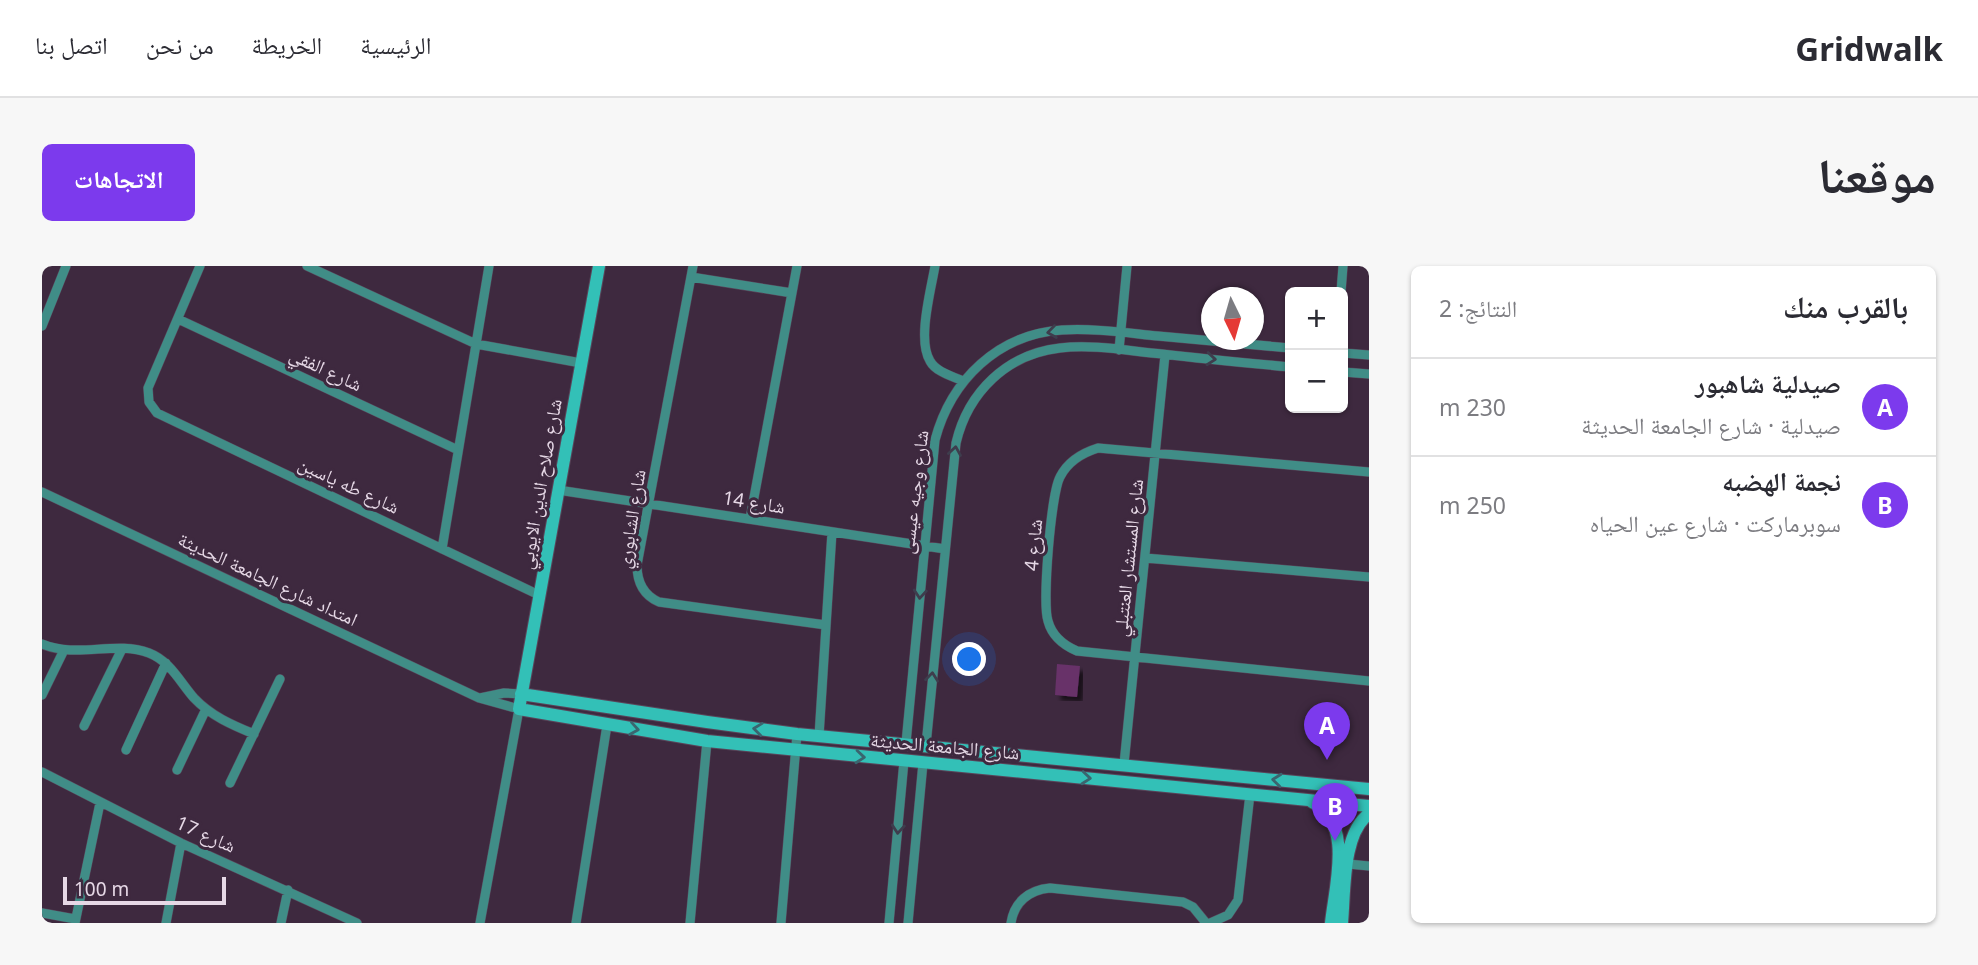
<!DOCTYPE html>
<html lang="ar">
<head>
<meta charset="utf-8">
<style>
  :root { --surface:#fff; --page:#f7f7f7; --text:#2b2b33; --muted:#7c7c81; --line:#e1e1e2; --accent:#7c3aed }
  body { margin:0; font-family:"Noto Sans","Noto Naskh Arabic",sans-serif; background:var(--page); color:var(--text); direction:rtl }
  .controls { position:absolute; right:21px; top:21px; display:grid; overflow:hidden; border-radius:10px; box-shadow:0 2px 5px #0004 }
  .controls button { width:63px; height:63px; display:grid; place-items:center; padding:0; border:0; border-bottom:2px solid var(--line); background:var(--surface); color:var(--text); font:35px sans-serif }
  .compass { position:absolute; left:1159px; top:21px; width:63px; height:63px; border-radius:50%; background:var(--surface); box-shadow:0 2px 5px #0004; rotate:175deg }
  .scale { position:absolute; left:21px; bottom:18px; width:163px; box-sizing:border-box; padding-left:7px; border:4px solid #e6d8e6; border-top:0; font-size:19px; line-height:24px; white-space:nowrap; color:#e6d8e6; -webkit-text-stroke:5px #3e293f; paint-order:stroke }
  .you { position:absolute; left:928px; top:394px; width:24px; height:24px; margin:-18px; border:5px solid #fff; border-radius:50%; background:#1a73e8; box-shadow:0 0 0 10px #1a73e833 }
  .badge { display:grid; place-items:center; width:46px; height:46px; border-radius:50%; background:var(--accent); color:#fff; font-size:23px; font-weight:700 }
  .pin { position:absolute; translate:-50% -58px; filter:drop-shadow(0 2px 4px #0008) }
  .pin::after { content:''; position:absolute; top:37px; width:24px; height:21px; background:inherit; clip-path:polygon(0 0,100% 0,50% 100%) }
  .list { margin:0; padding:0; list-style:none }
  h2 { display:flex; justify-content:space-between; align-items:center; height:91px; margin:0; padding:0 28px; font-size:30px }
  h2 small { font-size:23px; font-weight:400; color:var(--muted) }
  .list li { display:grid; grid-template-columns:46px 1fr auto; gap:21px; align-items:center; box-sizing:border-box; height:98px; padding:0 28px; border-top:2px solid var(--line) }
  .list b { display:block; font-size:26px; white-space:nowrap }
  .list p { margin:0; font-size:23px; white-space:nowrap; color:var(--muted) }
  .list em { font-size:23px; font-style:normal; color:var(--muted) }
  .map { position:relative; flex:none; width:1327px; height:657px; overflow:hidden; direction:ltr; border-radius:10px }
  header { display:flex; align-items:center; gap:42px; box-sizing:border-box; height:98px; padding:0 35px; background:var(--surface); border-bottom:2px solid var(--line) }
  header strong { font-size:33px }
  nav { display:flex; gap:38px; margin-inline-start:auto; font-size:24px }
  .intro { display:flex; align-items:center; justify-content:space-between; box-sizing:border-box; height:168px; padding:0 42px }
  h1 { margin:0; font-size:49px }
  .button { padding:18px 32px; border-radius:10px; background:var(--accent); color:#fff; font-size:24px; font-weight:700 }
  main { display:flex; gap:42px; padding:0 42px }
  aside { flex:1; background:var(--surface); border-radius:10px; box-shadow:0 2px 5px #0004 }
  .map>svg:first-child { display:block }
  .building { fill:#673169; filter:url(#shadow) }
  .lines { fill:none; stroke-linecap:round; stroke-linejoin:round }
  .street-casing { stroke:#59455a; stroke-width:10 }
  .secondary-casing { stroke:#59455a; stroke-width:14 }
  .street { stroke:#408d87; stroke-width:9 }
  .secondary { stroke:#33c0b7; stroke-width:12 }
  .oneway { stroke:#3e3d4d }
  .oneway2 { stroke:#3a656f }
  .labels { text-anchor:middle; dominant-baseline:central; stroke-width:6; stroke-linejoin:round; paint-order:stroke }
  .street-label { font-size:19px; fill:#e6d8e6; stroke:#3e293f }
</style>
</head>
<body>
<header>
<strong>Gridwalk</strong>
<nav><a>الرئيسية</a><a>الخريطة</a><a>من نحن</a><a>اتصل بنا</a></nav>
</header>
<div class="intro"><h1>موقعنا</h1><a class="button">الاتجاهات</a></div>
<main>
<aside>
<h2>بالقرب منك<small>النتائج: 2</small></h2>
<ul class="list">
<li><span class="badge">A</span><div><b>صيدلية شاهبور</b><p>صيدلية · شارع الجامعة الحديثة</p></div><em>230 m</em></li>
<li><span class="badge">B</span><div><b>نجمة الهضبه</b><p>سوبرماركت · شارع عين الحياه</p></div><em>250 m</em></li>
</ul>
</aside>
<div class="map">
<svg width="1327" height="657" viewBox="0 0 1327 657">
  <defs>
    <filter id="shadow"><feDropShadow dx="5.5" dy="5.5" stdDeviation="2" flood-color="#0009"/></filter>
  </defs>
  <rect width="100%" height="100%" fill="#3e293f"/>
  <path class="building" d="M1015,398l23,2 -3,31 -22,-2z"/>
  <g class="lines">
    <g class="street-casing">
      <path id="street" d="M158,0l-52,122 1,14 8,11 382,182
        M265,0l169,78 105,19
        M651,0l-56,299c0,17 6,30 22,37l167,23
        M893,0c-4,24 -18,74 -5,95 6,11 22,15 33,20
        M649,11l101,16
        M1299,26l2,-26
        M136,53l280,131
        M0,60l24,-60
        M1077,84l8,-84
        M1301,87l26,2
        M1301,106l26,2
        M1327,206l-271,-24c-16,5 -30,13 -38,29 -9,17 -18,126 -12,144 4,15 15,24 29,30l292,30
        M516,224l387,59
        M0,226l437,206 40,11 -39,214
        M708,253l47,-253
        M400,283l47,-283
        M1103,292l224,19
        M0,378c36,15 73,-4 107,9 21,8 31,29 45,45 17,18 38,27 60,36
        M0,429l22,-45
        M438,432l24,-5 17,1
        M42,460l38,-77
        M777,470l13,-204
        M864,477l29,-303c16,-60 63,-106 127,-110 32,-2 65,3 96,6 44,4 88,8 132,12
        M884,479l30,-302c12,-51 51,-89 104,-95 33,-4 69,3 102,6 43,5 85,9 128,13
        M84,484l40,-87
        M1082,498l41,-409
        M135,504l29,-61
        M0,506l139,71 176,80
        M188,517l50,-104
        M1306,598l21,2
        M0,647l33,6
        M33,657l25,-120
        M124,657l15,-80
        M239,657l7,-33
        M534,657l31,-198
        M648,657l17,-182
        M739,657l16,-189
        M847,657l15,-162
        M866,657l15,-160
        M969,657c3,-21 18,-33 39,-35l133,14 10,5 13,16
        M1168,657l18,-8 10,-15 12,-106"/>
    </g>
    <g class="secondary-casing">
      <path id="secondary" d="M557,0l-80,443 188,32 662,65
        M479,428l186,28 90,12 572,55
        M1270,536c42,20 23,83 19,121
        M1300,657c3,-31 0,-90 27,-109"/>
    </g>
    <use href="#street" class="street"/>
    <use href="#secondary" class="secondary"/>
  </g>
  <defs><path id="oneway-chevron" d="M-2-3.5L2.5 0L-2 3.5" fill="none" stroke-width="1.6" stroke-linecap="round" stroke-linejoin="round" transform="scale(1.75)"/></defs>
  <g class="oneway">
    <use href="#oneway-chevron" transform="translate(1010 66) rotate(172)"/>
    <use href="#oneway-chevron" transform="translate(1169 93) rotate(5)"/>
    <use href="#oneway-chevron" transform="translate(913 185) rotate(-81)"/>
    <use href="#oneway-chevron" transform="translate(878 328) rotate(95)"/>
    <use href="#oneway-chevron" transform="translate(890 411) rotate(-84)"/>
    <use href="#oneway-chevron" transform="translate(856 563) rotate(95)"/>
  </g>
  <g class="oneway2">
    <use href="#oneway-chevron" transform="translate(592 463) rotate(9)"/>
    <use href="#oneway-chevron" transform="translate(716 463) rotate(-173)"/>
    <use href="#oneway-chevron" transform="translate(818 491) rotate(5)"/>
    <use href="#oneway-chevron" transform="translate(1044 512) rotate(5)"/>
    <use href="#oneway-chevron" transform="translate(1235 514) rotate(-174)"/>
  </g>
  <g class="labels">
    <g class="street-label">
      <text transform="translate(284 103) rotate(25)">شارع الفقي</text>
      <text transform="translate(498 218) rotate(-80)">شارع صلاح الدين الايوبي</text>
      <text transform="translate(307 219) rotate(25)">شارع طه ياسين</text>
      <text transform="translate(872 226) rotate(-83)">شارع وجيه عيسى</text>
      <text transform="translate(712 236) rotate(9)">شارع 14</text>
      <text transform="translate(589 253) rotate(-81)">شارع الشابوري</text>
      <text transform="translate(991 279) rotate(-85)">شارع 4</text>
      <text transform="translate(1086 292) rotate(-84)">شارع المستشار العنتبلي</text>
      <text transform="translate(226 313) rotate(25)">امتداد شارع الجامعة الحديثة</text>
      <text transform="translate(903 480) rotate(5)">شارع الجامعة الحديثة</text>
      <text transform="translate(164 568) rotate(24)">شارع 17</text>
    </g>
  </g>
</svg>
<div class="controls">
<button>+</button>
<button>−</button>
</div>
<svg class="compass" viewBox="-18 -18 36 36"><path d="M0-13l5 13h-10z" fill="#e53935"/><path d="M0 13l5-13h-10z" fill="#7c7c81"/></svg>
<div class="scale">100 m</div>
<div class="you"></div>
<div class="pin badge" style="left:1285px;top:494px">A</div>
<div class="pin badge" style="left:1293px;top:575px">B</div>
</div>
</main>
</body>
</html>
